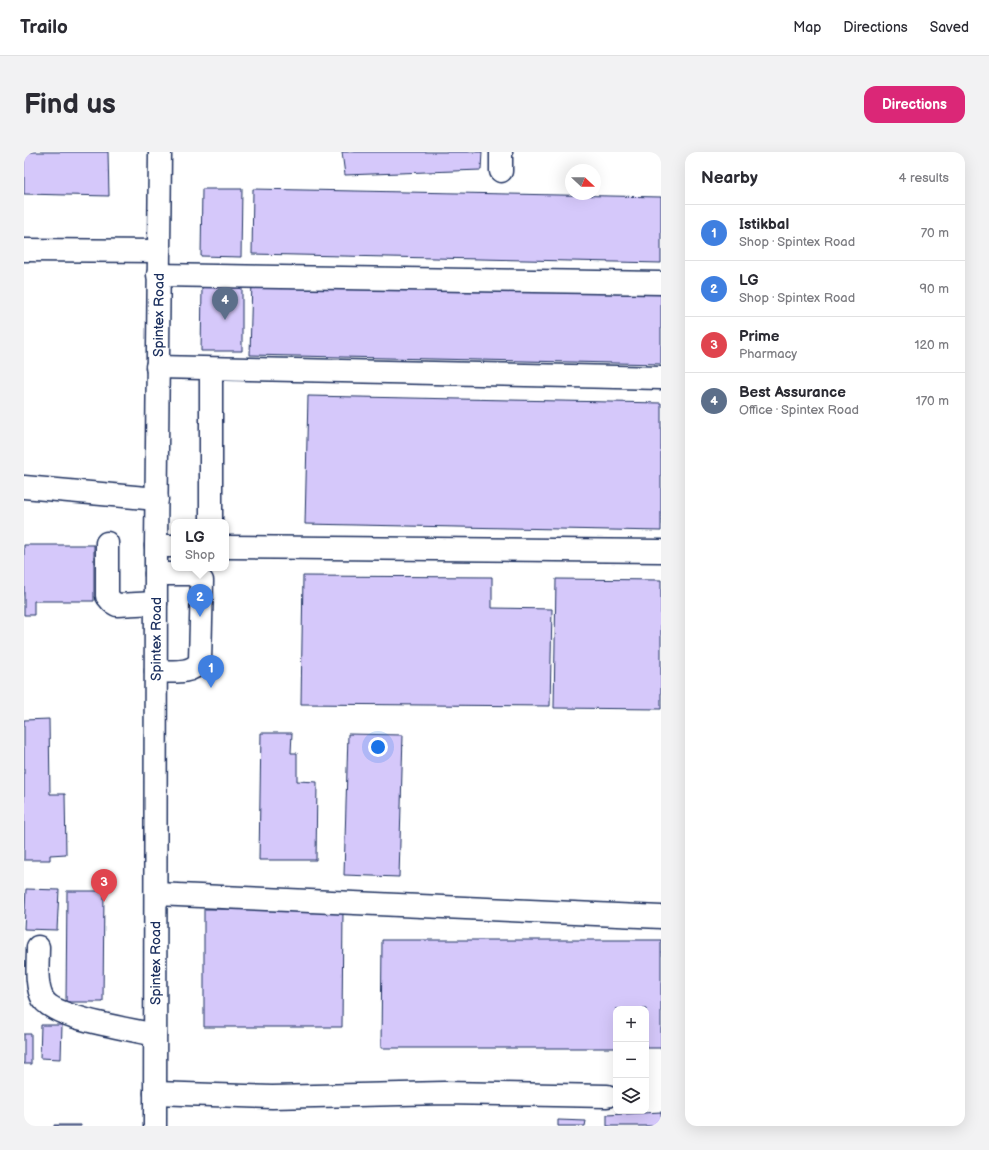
<!DOCTYPE html>
<html lang="en">
<head>
<meta charset="utf-8">
<style>
  :root { --surface:#fff; --page:#f2f2f3; --text:#2b2b33; --muted:#7c7c81; --line:#e1e1e2; --accent:#db2777 }
  body { margin:0; font-family:"Balsamiq Sans",sans-serif; background:var(--page); color:var(--text) }
  .controls { position:absolute; right:12px; bottom:12px; display:grid; overflow:hidden; border-radius:8px; box-shadow:0 4px 16px #0002 }
  .controls button { width:36px; height:36px; display:grid; place-items:center; padding:0; border:0; border-bottom:1px solid var(--line); background:var(--surface); color:var(--text); font:20px sans-serif }
  .compass { position:absolute; left:541px; top:12px; width:36px; height:36px; border-radius:50%; background:var(--surface); box-shadow:0 4px 16px #0002; rotate:112deg }
  .you { position:absolute; left:354px; top:595px; width:14px; height:14px; margin:-10px; border:3px solid #fff; border-radius:50%; background:#1a73e8; box-shadow:0 0 0 6px #1a73e833 }
  .badge { display:grid; place-items:center; width:26px; height:26px; border-radius:50%; background:var(--accent); color:#fff; font-size:13px; font-weight:700 }
  .pin { position:absolute; translate:-50% -33px; filter:drop-shadow(0 1px 2px #0008) }
  .pin::after { content:''; position:absolute; top:21px; width:14px; height:12px; background:inherit; clip-path:polygon(0 0,100% 0,50% 100%) }
  .popup { position:absolute; left:147px; top:367px; width:58px; height:52px; box-sizing:border-box; display:grid; place-content:center; border-radius:8px; background:var(--surface); filter:drop-shadow(0 1px 3px #0005); font-size:13px; white-space:nowrap; color:var(--muted) }
  .popup b { font-size:15px; color:var(--text) }
  .popup::after { content:''; position:absolute; left:50%; top:100%; margin-left:-8px; border:8px solid transparent; border-top-color:var(--surface) }
  .list { margin:0; padding:0; list-style:none }
  h2 { display:flex; justify-content:space-between; align-items:center; height:52px; margin:0; padding:0 16px; font-size:17px }
  h2 small { font-size:13px; font-weight:400; color:var(--muted) }
  .list li { display:grid; grid-template-columns:26px 1fr auto; gap:12px; align-items:center; box-sizing:border-box; height:56px; padding:0 16px; border-top:1px solid var(--line) }
  .list b { display:block; font-size:15px; white-space:nowrap }
  .list p { margin:0; font-size:13px; white-space:nowrap; color:var(--muted) }
  .list em { font-size:13px; font-style:normal; color:var(--muted) }
  .icon { flex:none; width:22px; height:22px; fill:none; stroke:currentColor; stroke-width:2; stroke-linecap:round; stroke-linejoin:round }
  .map { position:relative; flex:none; width:637px; height:974px; overflow:hidden; border-radius:12px }
  header { display:flex; align-items:center; gap:24px; box-sizing:border-box; height:56px; padding:0 20px; background:var(--surface); border-bottom:1px solid var(--line) }
  header strong { font-size:19px }
  nav { display:flex; gap:22px; margin-inline-start:auto; font-size:14px }
  .intro { display:flex; align-items:center; justify-content:space-between; box-sizing:border-box; height:96px; padding:0 24px }
  h1 { margin:0; font-size:28px }
  .button { padding:10px 18px; border-radius:12px; background:var(--accent); color:#fff; font-size:14px; font-weight:700 }
  main { display:flex; gap:24px; padding:0 24px }
  aside { flex:1; background:var(--surface); border-radius:12px; box-shadow:0 4px 16px #0002 }
  .map>svg:first-child { display:block }
  .building { fill:#d5c8fa; stroke:#1b2f5e }
  .lines { fill:none; stroke-linecap:round; stroke-linejoin:round }
  .minor-casing { stroke:#1b2f5e; stroke-width:25 }
  .major-casing { stroke:#1b2f5e; stroke-width:25 }
  .minor { stroke:#fff; stroke-width:22 }
  .major { stroke:#fff; stroke-width:22 }
  .labels { text-anchor:middle; dominant-baseline:central; stroke-width:3.5; stroke-linejoin:round; paint-order:stroke }
  .street-label { font-size:14px; fill:#1b2f5e; stroke:#fff }
</style>
</head>
<body>
<header>
<strong>Trailo</strong>
<nav><a>Map</a><a>Directions</a><a>Saved</a></nav>
</header>
<div class="intro"><h1>Find us</h1><a class="button">Directions</a></div>
<main>
<div class="map">
<svg width="637" height="974" viewBox="0 0 637 974">
  <rect width="100%" height="100%" fill="#fff"/>
  <filter id="ink" filterUnits="userSpaceOnUse"><feTurbulence type="fractalNoise" baseFrequency=".025" numOctaves="2"/><feDisplacementMap in="SourceGraphic" scale="8" xChannelSelector="R" yChannelSelector="G"/><feConvolveMatrix kernelMatrix="1 2 1 2 8 2 1 2 1" color-interpolation-filters="sRGB"/></filter>
  <g filter="url(#ink)">
    <path class="building" d="M0,0h84l1,44 -85,-2z
      M318,0h140l-1,18 -136,5z
      M178,37h40l-1,68 -40,-1z
      M229,37l408,8v66l-409,-9z
      M228,128l409,9v75l-411,-9z
      M178,135h40v64h-41z
      M284,244l353,7v128l-356,-7z
      M0,393h70v56h-60v14h-10z
      M279,424l189,1v31l60,1 -2,97 -249,-2z
      M532,427l105,1v129l-107,-1z
      M25,567l1,75h15l1,60 -16,1v5h-26v-140z
      M237,581h31l-1,20h6v28l20,1 -1,78h-57z
      M324,582l55,1 -4,142 -55,-2z
      M2,737l33,1 -2,40 -33,-1z
      M43,739h37l-1,111h-37z
      M180,757h139l-1,118h-138z
      M358,788h279v108h-15v-39h-30v39h-235z
      M17,873h21l-1,34 -21,-1z
      M0,882h7v30h-7z
      M637,960v14h-54v-11z
      M534,968l28,1 -1,5h-27z
      M30,973h27v1h-27z"/>
    <g class="lines">
      <g class="minor-casing">
        <path id="minor" d="M477,19v-19
          M0,98l135,1
          M134,123l503,8
          M133,215l504,11
          M187,217v152
          M0,335l133,12
          M83,391v53l5,6 5,3 39,-2
          M132,394h18
          M202,395l435,4
          M132,519c14,0 36,4 44,-10l2,-80 -10,-7h-36
          M132,742l505,23
          M14,795c0,16 -3,38 5,52 12,20 88,30 112,36
          M131,941l117,4 172,-4 163,3"/>
      </g>
      <g class="major-casing">
        <g id="major">
          <path id="s1" d="M131,974l1,-580 4,-394"/>
        </g>
      </g>
      <use href="#minor" class="minor"/>
      <use href="#major" class="major"/>
    </g>
  </g>
  <g class="labels">
    <g class="street-label">
      <text stroke="none"><textPath href="#s1" startOffset="811">Spintex Road</textPath></text>
      <text stroke="none"><textPath href="#s1" startOffset="487">Spintex Road</textPath></text>
      <text stroke="none"><textPath href="#s1" startOffset="163">Spintex Road</textPath></text>
    </g>
  </g>
</svg>
<div class="controls">
<button>+</button>
<button>−</button>
<button><svg class="icon" aria-label="layers" viewBox="0 0 24 24"><path d="M12 4l9 5-9 5-9-5zM3 14l9 5 9-5"/></svg></button>
</div>
<svg class="compass" viewBox="-18 -18 36 36"><path d="M0-13l5 13h-10z" fill="#e53935"/><path d="M0 13l5-13h-10z" fill="#7c7c81"/></svg>
<div class="you"></div>
<div class="pin badge" style="left:187px;top:536px;background:#3f7fe0">1</div>
<div class="pin badge" style="left:176px;top:465px;background:#3f7fe0">2</div>
<div class="popup"><b>LG</b>Shop</div>
<div class="pin badge" style="left:80px;top:750px;background:#e0444e">3</div>
<div class="pin badge" style="left:201px;top:168px;background:#5c6f8a">4</div>
</div>
<aside>
<h2>Nearby<small>4 results</small></h2>
<ul class="list">
<li><span class="badge" style="background:#3f7fe0">1</span><div><b>Istikbal</b><p>Shop · Spintex Road</p></div><em>70 m</em></li>
<li><span class="badge" style="background:#3f7fe0">2</span><div><b>LG</b><p>Shop · Spintex Road</p></div><em>90 m</em></li>
<li><span class="badge" style="background:#e0444e">3</span><div><b>Prime</b><p>Pharmacy</p></div><em>120 m</em></li>
<li><span class="badge" style="background:#5c6f8a">4</span><div><b>Best Assurance</b><p>Office · Spintex Road</p></div><em>170 m</em></li>
</ul>
</aside>
</main>
</body>
</html>
